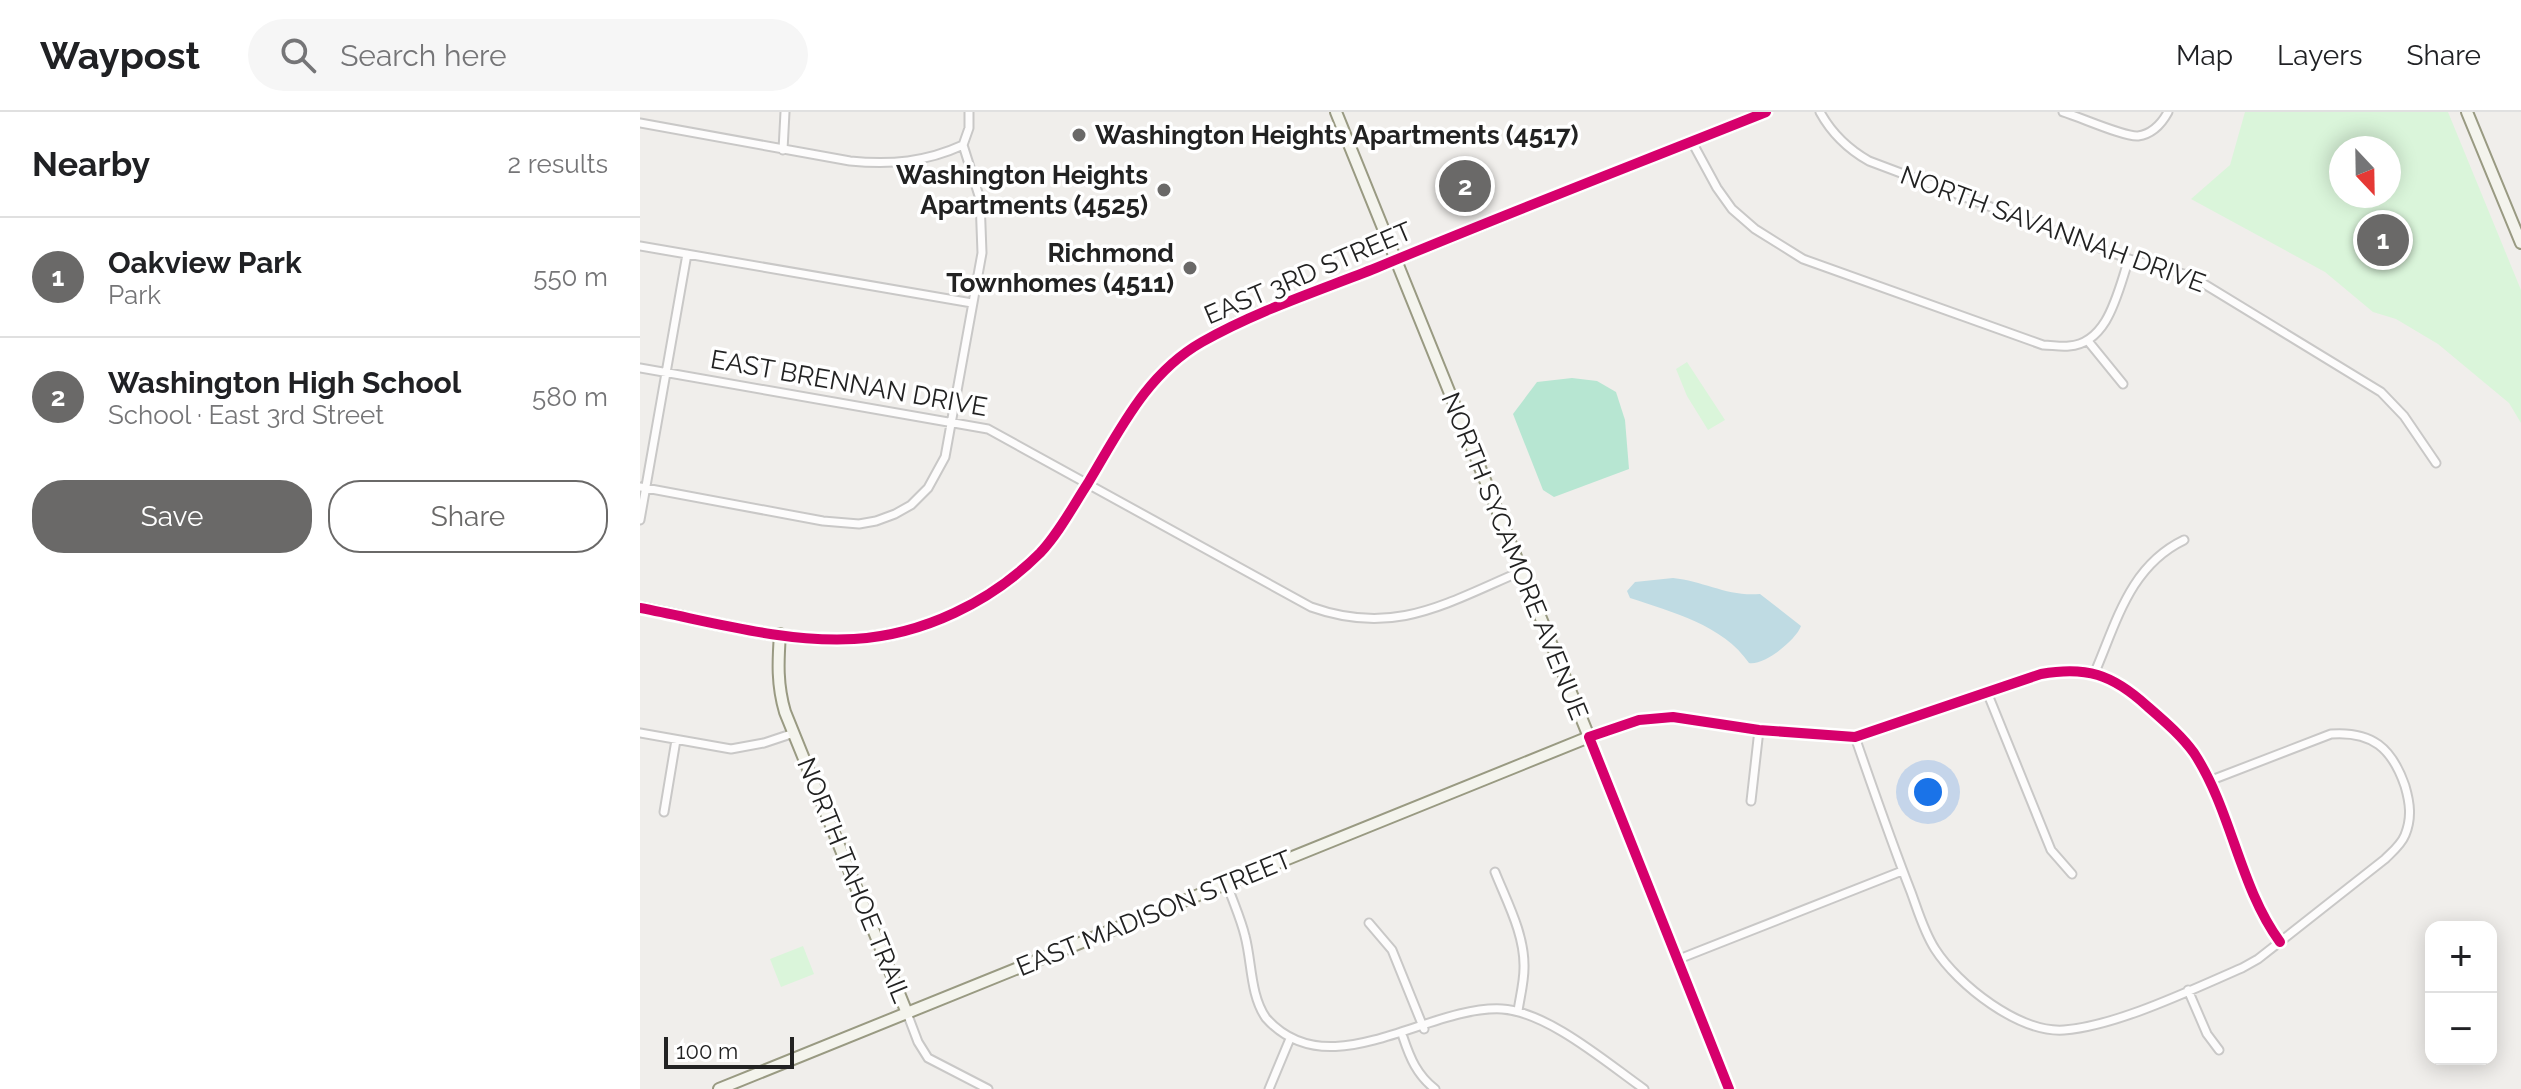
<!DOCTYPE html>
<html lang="en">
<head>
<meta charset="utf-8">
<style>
  :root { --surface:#fff; --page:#f6f6f6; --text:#202124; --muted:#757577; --line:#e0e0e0; --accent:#6a6968 }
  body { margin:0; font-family:Raleway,sans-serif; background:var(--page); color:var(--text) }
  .controls { position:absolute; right:24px; bottom:24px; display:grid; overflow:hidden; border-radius:16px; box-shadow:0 4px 20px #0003 }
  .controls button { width:72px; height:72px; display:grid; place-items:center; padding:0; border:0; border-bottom:2px solid var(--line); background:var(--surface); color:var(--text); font:40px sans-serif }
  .compass { position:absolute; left:1689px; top:24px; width:72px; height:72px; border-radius:50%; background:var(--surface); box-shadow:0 4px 20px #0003; rotate:158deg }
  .scale { position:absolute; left:24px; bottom:20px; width:130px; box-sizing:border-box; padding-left:8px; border:4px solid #222; border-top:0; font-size:22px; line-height:28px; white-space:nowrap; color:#222; -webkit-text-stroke:6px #fff; paint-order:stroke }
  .you { position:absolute; left:1288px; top:680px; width:28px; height:28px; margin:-20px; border:6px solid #fff; border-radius:50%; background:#1a73e8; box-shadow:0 0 0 12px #1a73e833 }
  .badge { display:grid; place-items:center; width:52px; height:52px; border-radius:50%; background:var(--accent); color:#fff; font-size:26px; font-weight:700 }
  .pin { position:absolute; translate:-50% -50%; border:4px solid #fff; box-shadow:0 2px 8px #0006 }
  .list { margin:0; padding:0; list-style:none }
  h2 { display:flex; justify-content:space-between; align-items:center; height:104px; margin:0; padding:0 32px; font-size:34px }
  h2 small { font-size:26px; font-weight:400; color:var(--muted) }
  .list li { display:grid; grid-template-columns:52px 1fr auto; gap:24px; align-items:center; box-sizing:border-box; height:120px; padding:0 32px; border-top:2px solid var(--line) }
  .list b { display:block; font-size:30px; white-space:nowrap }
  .list p { margin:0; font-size:26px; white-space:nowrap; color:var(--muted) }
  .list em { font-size:26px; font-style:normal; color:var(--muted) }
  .actions { display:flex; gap:16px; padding:24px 32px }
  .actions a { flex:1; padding:18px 0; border:2px solid var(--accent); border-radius:32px; text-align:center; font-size:28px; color:var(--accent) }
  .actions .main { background:var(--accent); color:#fff }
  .icon { flex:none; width:44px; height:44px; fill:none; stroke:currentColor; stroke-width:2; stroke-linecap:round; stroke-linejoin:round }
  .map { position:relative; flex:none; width:1881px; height:977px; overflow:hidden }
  header { display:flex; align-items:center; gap:48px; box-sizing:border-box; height:112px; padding:0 40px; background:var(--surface); border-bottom:2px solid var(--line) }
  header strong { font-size:38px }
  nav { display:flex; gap:44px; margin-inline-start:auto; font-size:28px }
  .search { width:560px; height:72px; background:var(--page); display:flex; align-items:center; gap:20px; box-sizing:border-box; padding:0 28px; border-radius:44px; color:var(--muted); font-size:30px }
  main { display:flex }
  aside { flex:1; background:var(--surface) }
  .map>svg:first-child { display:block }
  .park { fill:#daf5da; fill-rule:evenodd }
  .pitch { fill:#b7e6d2 }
  .water { fill:#bfdbe3 }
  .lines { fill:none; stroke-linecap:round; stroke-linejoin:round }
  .street-casing { stroke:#c9c8c7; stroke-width:11 }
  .secondary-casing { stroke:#999a82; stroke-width:14 }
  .street { stroke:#fdfcfc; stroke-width:7 }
  .secondary { stroke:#f4f4ed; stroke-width:10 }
  .cycleway-casing { stroke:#fff; stroke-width:15 }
  .cycleway { stroke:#d6006c; stroke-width:10 }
  .poi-dot { fill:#6a6968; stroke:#fff; stroke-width:3 }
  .labels { text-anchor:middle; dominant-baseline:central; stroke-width:7; stroke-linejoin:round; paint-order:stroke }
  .poi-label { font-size:26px; font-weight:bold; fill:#222; stroke:#fff; text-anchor:end }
  .street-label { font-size:26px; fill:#222; stroke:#fff }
</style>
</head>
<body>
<header>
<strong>Waypost</strong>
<div class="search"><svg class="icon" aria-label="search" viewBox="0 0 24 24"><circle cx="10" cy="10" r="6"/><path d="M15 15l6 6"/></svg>Search here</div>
<nav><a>Map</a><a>Layers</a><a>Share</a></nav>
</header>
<main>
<aside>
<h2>Nearby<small>2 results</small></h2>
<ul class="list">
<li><span class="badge">1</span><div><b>Oakview Park</b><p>Park</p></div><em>550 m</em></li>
<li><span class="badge">2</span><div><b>Washington High School</b><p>School · East 3rd Street</p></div><em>580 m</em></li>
</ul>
<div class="actions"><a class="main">Save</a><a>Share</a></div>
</aside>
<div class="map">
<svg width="1881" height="977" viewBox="0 0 1881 977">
  <rect width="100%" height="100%" fill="#f0eeeb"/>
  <path class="park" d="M1605,0h203l73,178v133l-12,-20 -71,-59 -42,-25 -23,-7 -48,-40 -134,-73 39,-34zM1749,36v48h-48v-48z
    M1047,250l38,58 -17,10 -21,-34 -11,-27z
    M163,834l11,28 -33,13 -11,-28z"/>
  <path class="pitch" d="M932,266l25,3 19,11 9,28 4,49 -75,28 -11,-7 -30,-76 24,-32z"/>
  <path class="water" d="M1033,466c31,3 55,19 87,16l41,32c-5,14 -37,40 -52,37 -26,-38 -77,-51 -119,-65l-3,-7 8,-9z"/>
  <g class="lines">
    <g class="street-casing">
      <path id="street" d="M1180,0c12,22 28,37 49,49l260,98 62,17 190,116 23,24 32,47
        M1423,0c17,5 61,25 75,24 14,-2 24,-13 30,-24
        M0,11l210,38c41,4 76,1 113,-16
        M1052,30l25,46 15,21 23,20 48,30 240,86c8,0 18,2 26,1 40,-3 49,-56 60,-87
        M323,33l6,-17v-16
        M143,38l2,-38
        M0,134l332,57
        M1448,229l35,43
        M0,256l348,61 323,178c84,30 135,-4 211,-36
        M0,375l183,34 36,3 17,-3 19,-7 16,-9 17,-17 17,-31 37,-204 -2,-54 -17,-54
        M0,408l47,-266
        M1455,560c22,-51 35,-106 89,-132
        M1347,580l64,158 21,24
        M0,621l91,16 33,-6 30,-10
        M1215,625c18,52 36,104 56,155 7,19 13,40 24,57 23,36 84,84 129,81 53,-4 129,-41 178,-62l16,-9 127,-100c7,-7 16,-14 20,-24 7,-17 5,-32 0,-49 -13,-38 -33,-55 -74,-52l-122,47
        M1111,689l8,-71
        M24,700l12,-72
        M855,760c12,30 30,63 29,96 0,14 -4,29 -6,43
        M587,772c6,18 14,35 18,52 7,26 5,59 21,82 63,71 161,-13 236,-9 46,3 105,54 142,80
        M729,811l23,27 32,79
        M1039,847l223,-88
        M1548,878l19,44 12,16
        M267,901l11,29 10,16 60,31
        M763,925c7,21 14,38 32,52
        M629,977l20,-48
        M1089,977l-140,-352 50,-17 34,-3 86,13 96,7 186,-63c45,-8 71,0 106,32 16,14 34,29 47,47 38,58 45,133 86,189"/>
    </g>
    <g class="secondary-casing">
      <path id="secondary" d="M1827,0l54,131
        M0,496c69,13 143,35 214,31 69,-4 137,-37 186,-86 19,-20 33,-47 48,-70 32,-53 58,-109 114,-141 54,-31 116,-51 174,-74 129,-54 260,-104 390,-156
        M140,522c-2,28 -3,51 5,78l122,301
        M79,977l870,-352 -253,-625"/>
    </g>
    <use href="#street" class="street"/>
    <use href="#secondary" class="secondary"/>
    <g class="cycleway-casing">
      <path id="cycleway" d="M0,496c69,13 143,35 214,31 69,-4 137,-37 186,-86 19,-20 33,-47 48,-70 32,-53 58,-109 114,-141 54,-31 116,-51 174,-74 129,-54 260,-104 390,-156
        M1089,977l-140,-352 50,-17 34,-3 86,13 96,7 186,-63c45,-8 71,0 106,32 16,14 34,29 47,47 38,58 45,133 86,189"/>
    </g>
    <use href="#cycleway" class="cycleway"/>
  </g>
  <g class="poi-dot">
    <circle cx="439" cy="23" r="8"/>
    <circle cx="524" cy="78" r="8"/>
    <circle cx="550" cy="156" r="8"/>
  </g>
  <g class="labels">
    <g class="poi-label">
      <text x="455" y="23" text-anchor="start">Washington Heights Apartments (4517)</text>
      <text x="508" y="63">Washington Heights<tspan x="508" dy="30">Apartments (4525)</tspan></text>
      <text x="534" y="141">Richmond<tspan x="534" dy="30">Townhomes (4511)</tspan></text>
    </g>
    <g class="street-label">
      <text transform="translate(1413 117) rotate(20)">NORTH SAVANNAH DRIVE</text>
      <text transform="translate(668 161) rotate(-23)">EAST 3RD STREET</text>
      <text transform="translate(209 271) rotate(10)">EAST BRENNAN DRIVE</text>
      <text transform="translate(875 444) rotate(68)">NORTH SYCAMORE AVENUE</text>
      <text transform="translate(214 768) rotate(68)">NORTH TAHOE TRAIL</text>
      <text transform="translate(514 801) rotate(-22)">EAST MADISON STREET</text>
    </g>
  </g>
</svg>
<div class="controls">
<button>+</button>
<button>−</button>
</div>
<svg class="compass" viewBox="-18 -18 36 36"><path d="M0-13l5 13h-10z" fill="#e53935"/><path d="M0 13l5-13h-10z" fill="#757577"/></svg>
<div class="scale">100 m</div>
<div class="you"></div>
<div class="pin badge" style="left:1743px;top:128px">1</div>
<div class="pin badge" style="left:825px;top:74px">2</div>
</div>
</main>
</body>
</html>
